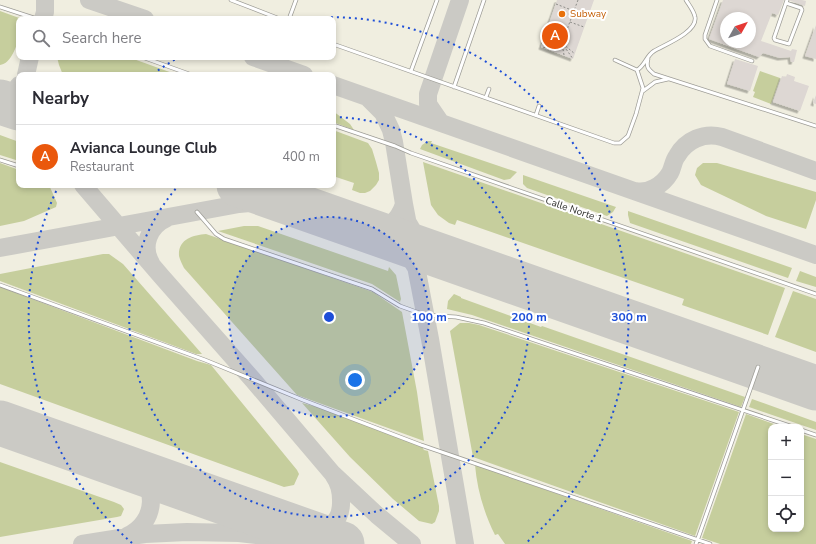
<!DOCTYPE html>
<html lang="en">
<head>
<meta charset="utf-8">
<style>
  :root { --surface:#fff; --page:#f2f2f3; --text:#2b2b33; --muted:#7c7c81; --line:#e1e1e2; --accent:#ea580c }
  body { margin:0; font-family:"Nunito Sans",sans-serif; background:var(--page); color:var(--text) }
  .controls { position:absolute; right:12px; bottom:12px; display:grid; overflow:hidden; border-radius:8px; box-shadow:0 2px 6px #0003 }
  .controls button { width:36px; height:36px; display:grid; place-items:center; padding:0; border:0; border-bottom:1px solid var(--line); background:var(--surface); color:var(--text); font:20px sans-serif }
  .compass { position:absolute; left:720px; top:12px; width:36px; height:36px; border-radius:50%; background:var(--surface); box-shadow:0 2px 6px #0003; rotate:50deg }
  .you { position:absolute; left:355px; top:380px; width:14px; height:14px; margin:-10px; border:3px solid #fff; border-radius:50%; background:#1a73e8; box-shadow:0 0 0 6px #1a73e833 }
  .badge { display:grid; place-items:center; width:26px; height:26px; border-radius:50%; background:var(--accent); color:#fff; font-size:13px; font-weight:700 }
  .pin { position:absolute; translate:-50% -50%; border:2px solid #fff; box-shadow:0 1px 4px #0006 }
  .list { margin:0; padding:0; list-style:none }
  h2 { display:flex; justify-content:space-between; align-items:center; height:52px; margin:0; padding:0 16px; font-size:17px }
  h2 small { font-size:13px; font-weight:400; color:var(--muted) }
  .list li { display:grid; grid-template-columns:26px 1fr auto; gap:12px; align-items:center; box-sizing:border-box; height:64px; padding:0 16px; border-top:1px solid var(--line) }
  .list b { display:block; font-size:15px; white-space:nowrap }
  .list p { margin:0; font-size:13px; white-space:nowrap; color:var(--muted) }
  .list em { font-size:13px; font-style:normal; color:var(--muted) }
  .icon { flex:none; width:22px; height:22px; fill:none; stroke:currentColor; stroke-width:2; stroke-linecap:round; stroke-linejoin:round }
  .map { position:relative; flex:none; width:816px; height:544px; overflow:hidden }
  .search { position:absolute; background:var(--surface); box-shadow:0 2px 6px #0003; left:16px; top:16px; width:320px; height:44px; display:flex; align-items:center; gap:10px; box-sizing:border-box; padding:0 14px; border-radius:8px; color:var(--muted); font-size:15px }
  .panel { position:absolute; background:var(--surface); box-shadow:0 2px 6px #0003; left:16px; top:72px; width:320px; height:116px; border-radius:8px }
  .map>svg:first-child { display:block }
  .built { fill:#f0eee0; fill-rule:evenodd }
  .green { fill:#c6ce9d }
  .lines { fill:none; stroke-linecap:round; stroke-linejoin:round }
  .taxiway { stroke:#cbcac5; stroke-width:18 }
  .runway { stroke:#cbcac5; stroke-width:45 }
  .building { fill:#ddd7d3; fill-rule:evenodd; filter:url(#shadow) }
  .lane-casing { stroke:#9e9d97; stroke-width:4.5 }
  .path { stroke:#8c8c88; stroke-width:1; stroke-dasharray:2 2; stroke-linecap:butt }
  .lane { stroke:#fff; stroke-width:3 }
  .ring { fill:none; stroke:#1d4ed8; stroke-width:2; stroke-dasharray:2 4 }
  .food-dot { fill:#e8710a; stroke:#fff; stroke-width:1.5 }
  .labels { text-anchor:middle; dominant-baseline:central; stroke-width:4; stroke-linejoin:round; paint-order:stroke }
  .food-label { font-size:10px; fill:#c56008; stroke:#fff; text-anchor:start }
  .street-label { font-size:10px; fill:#2d2d2b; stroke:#fff }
  .centre { fill:#1d4ed8; stroke:#fff; stroke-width:2 }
  .ring-label { font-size:12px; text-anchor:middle; font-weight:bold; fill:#1d4ed8; stroke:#fff; stroke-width:4; stroke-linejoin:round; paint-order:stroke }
</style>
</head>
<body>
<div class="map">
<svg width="816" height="544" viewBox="0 0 816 544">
  <defs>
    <filter id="shadow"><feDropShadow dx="-2.5" dy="2.5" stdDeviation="0" flood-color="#0004"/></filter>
  </defs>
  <rect width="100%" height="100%" fill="#faf9f3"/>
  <path class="built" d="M0,0h816v544h-816zM726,18h24v24h-24zM19,19h314v38h-314zM19,75h314v110h-314zM771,427h30v102h-30z"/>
  <path class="green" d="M0,11l22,8h-3c0,5 1,11 0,16 -1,9 -8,29 -19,30z
    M57,57h71l50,18h-115l-4,-10z
    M760,71l20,7 -9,26 -18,-7 2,-5 -2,-1z
    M333,111l17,13 4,6 -21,-8z
    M333,130l35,13 4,6 4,13 3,11v7l-3,5 -6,6 -5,2h-5l-8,-3 2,-7 -21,-7z
    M0,135l19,7v19l-19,-6z
    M428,141h4l-1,2 86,29 -7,7 -6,1 -84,-31 2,-4z
    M423,162l362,126 -17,47 -86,-30 2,-6 -227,-79 -2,5 -6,-2 -11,-8 -7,-10z
    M0,163l19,7v15h30l8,18 -1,4 -32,14 -24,5z
    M703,163h14l99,29v8l-10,29 -40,-13 -65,-31 -6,-10 2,-7z
    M523,175l93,32 -3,5 -6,4 -80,-28 -4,-4z
    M628,211l164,57 -4,10 -158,-55 -2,-8z
    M244,226h14l130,45 1,-4 7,8 5,24 -1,3 -28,-18 -154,-53z
    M206,234l167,58 29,20 15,80 7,49 -127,-46 -113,-127c-2,-4 -4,-8 -5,-12 -1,-17 14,-21 27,-22z
    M103,254h6l14,10 79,90h-6l-196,-73v-7z
    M800,271l16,6v10l-20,-6z
    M0,287l197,74 14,4 86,105 2,4 -5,11 -10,2 -284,-103z
    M793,291l23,8v53l-41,-15z
    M454,294l7,3v1l80,29 1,-1 203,71 -4,10 -269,-92 -25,-6 1,-8z
    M460,323h9l10,2 260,87 -44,124 -222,-79 -23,-126z
    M752,399l64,23v8l-67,-23z
    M302,403c41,10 81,28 120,44l2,3 4,1 11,55v5l-4,11 -3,2 -13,-3 -26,-22 -43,-42z
    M746,414l36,13h-11v102h30v-95l15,5v105h-96l-18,-6z
    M0,462l114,40 7,3 3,4 -3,7 -4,1 -117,20z
    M475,465l217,76 -1,3h-186l-7,-10 -3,1c-11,-22 -18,-46 -20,-70z"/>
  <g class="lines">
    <path class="taxiway" d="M89,0l56,19
      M43,19l2,-7v-12
      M253,57l51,18
      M26,75l4,-18
      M333,85l483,170
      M0,99c9,-1 14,-6 19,-14
      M369,99l14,14 8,17 3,12 10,62 26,135 35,205
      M6,104l13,9
      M441,123l-13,-19v-10l32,-94
      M83,185l79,92 91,103 79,93 45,42 35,29
      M635,191c13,3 28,-6 35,-18 3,-5 3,-12 7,-17 9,-16 27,-24 45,-19l94,34
      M410,226c7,16 23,24 37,33
      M366,230c19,8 40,16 49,36
      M366,230c18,4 33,-9 38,-26
      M0,248l239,-44 23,-2 38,4
      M151,263c-10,-17 -2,-37 16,-45
      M307,531c21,-2 35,-7 34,-31 0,-9 -2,-17 -7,-24
      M127,536c30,-13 33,-54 2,-67
      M82,544l63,-10 42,-2 52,1 94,11"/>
    <path class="runway" d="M0,102l19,6
      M239,185l577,203
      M0,423l342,121"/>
  </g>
  <path class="building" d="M557,0h37l-21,59 -32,-12z
    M723,0h61l-6,15 -6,-2 -11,28 30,10 1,-2 5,1 -3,12h-3l-1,-5 -10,1 -17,-5 -4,4 -50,-18zM726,18h24v24h-24z
    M788,0h14l4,1 -1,5z
    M816,25v34l-11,-3z
    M735,59l23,7 -8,25 -23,-7z
    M787,74l8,3 -1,4 15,5 -9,25 -27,-9 9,-26 4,1z
    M816,95v9l-3,-1z"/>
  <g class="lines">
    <g class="lane-casing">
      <path id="lane" d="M231,0l49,19
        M717,0l-12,35v4l5,7 42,15
        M786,3l15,5 1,2 -13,34 -14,-4 -1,-2 13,-38
        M0,7l37,12
        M289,19l7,-19
        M333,44l281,99h6l8,-7 8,-22 7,-26 -6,-18c8,-4 9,-14 17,-19 10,-6 44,-19 41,-34 -1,-6 -6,-12 -9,-17
        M142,57l50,18
        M648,59c-2,8 0,10 6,15l162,52
        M615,60l22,10
        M411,71l26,-71
        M454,87l30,-87
        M643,91l12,-9 13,-3
        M486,97l3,-8
        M536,115l3,-9
        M333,125l62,21 16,7 405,141
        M0,160l19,6
        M197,212l19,22 8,5 148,50 28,17 25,9 31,2 28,6 309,104
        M0,285l205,75 98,40 118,45 289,99
        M801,430l15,5
        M696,544l62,-177"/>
    </g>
    <path class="path" d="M556,4l18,7
      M570,22l14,5
      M544,37l18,6 13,11
      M564,46l9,13
      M543,48l19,-4
      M564,55l-2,-12 16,-43"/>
    <use href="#lane" class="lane"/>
  </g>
  <circle cx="329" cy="317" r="100" fill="#1d4ed8" fill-opacity=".12"/>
  <g class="ring">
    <circle cx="329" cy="317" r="100"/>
    <path d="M334 117A200 200 0 1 1 178 186"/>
    <path d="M132 543A300 300 0 0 1 59 185M153 74A300 300 0 0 1 179 57M295 19A300 300 0 0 1 526 543"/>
  </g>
  <circle class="food-dot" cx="562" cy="14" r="4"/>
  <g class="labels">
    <g class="food-label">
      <text x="570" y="14">Subway</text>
    </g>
    <g class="street-label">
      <text transform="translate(574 210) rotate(19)">Calle Norte 1</text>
    </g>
  </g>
  <circle cx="329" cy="317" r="6" class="centre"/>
  <g class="ring-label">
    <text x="429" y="321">100 m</text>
    <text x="529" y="321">200 m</text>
    <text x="629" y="321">300 m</text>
  </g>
</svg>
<div class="controls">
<button>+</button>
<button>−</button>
<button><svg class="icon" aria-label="locate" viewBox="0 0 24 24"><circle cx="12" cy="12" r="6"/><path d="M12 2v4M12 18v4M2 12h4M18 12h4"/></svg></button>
</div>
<svg class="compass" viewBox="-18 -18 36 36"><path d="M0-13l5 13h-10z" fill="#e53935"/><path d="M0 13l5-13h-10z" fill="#7c7c81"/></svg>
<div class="you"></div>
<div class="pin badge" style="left:555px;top:36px">A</div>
<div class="search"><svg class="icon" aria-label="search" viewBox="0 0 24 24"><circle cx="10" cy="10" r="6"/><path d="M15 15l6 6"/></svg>Search here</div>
<section class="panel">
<h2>Nearby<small></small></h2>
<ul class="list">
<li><span class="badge">A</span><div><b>Avianca Lounge Club</b><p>Restaurant</p></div><em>400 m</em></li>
</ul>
</section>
</div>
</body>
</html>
